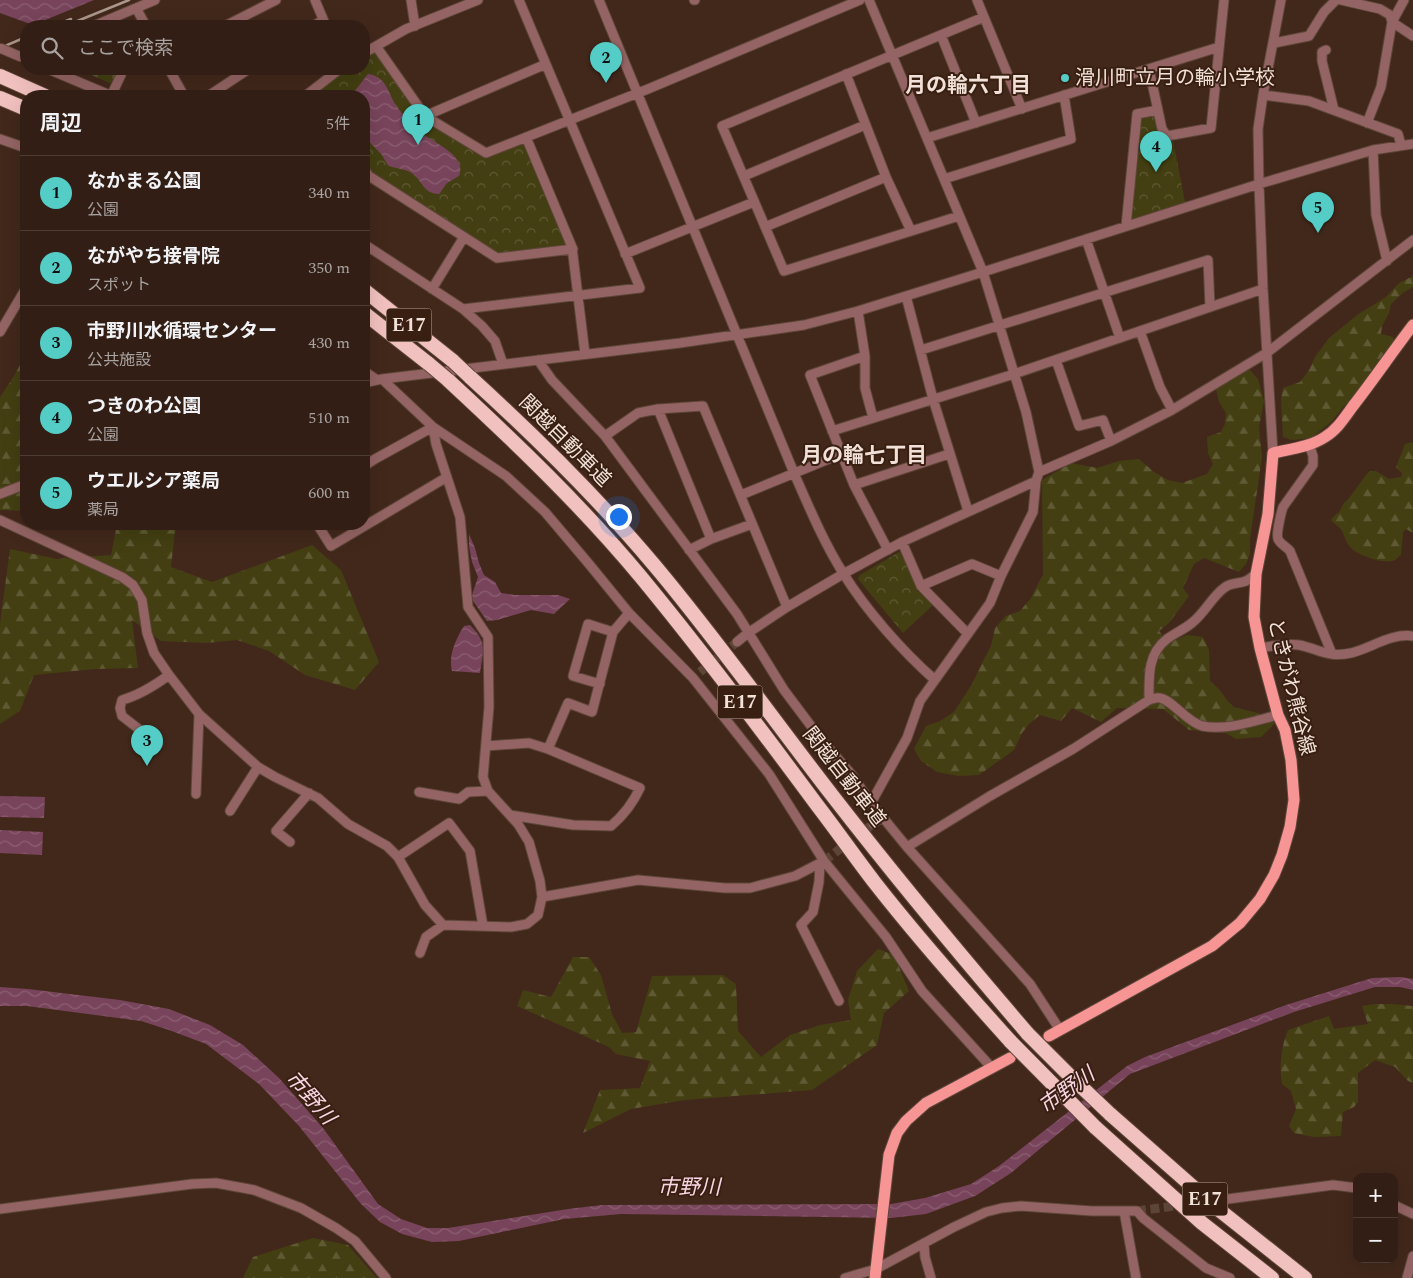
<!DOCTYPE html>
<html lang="ja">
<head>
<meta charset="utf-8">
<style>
  :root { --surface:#321e14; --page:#3a271d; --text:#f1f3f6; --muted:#a8a2a0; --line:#4d3c34; --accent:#54cdc6 }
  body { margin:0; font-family:Spectral,"Noto Sans JP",serif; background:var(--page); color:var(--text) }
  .controls { position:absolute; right:15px; bottom:15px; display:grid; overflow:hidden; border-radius:10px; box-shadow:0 5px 20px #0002 }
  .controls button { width:45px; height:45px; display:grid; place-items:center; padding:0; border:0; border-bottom:1px solid var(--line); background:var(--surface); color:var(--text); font:25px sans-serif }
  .you { position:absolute; left:618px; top:516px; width:18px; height:18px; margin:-12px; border:4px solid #fff; border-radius:50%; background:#1a73e8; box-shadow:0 0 0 8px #1a73e833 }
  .badge { display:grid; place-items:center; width:32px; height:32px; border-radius:50%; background:var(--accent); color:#111; font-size:16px; font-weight:700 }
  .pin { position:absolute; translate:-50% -41px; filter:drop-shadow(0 1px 2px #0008) }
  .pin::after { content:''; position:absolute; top:26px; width:18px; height:15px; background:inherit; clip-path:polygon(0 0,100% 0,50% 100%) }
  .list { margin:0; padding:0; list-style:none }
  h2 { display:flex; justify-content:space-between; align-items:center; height:65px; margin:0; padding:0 20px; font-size:21px }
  h2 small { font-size:16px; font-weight:400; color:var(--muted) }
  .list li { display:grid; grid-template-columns:32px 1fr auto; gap:15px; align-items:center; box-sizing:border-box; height:75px; padding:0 20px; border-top:1px solid var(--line) }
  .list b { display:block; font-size:19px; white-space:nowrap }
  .list p { margin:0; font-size:16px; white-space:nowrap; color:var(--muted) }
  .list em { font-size:16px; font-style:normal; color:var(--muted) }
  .icon { flex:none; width:28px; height:28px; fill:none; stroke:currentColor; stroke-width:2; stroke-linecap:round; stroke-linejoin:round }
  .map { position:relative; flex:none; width:1413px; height:1278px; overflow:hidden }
  .search { position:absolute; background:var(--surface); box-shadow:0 5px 20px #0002; left:20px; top:20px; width:350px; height:55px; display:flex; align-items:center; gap:12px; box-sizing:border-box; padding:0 18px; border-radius:20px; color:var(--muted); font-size:19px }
  .panel { position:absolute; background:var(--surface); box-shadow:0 5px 20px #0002; left:20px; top:90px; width:350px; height:440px; border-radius:20px }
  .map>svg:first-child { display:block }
  .forest { fill:url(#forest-firs) }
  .cemetery { fill:url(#cemetery-stones) }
  .park { fill:url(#park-crowns) }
  .water { fill:url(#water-waves) }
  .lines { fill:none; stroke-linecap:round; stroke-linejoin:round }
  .minor-tunnel { stroke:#5c4437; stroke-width:9; stroke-dasharray:9 4.5; stroke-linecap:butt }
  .minor-casing { stroke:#5e4639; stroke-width:11 }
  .major-casing { stroke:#5e4639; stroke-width:13 }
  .highway-casing { stroke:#5e4639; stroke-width:16 }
  .minor { stroke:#936463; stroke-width:9 }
  .major { stroke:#f69594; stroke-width:11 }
  .highway { stroke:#f1c1bf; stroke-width:14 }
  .rail { stroke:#ab978c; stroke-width:2.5 }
  .minor-bridge-casing { stroke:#5e4639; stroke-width:11; stroke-linecap:butt }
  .highway-bridge-casing { stroke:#5e4639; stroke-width:16; stroke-linecap:butt }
  .minor-bridge { stroke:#936463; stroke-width:9 }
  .highway-bridge { stroke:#f1c1bf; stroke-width:14 }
  .poi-dot { fill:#54cdc6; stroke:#381f11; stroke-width:2 }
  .labels { text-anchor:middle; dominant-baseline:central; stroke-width:4; stroke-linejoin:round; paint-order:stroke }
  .shield { fill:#381f11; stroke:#baa79c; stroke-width:1 }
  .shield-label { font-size:19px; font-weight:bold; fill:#f2e1d8 }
  .poi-label { font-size:20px; fill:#f2e1d8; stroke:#381f11; text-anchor:start }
  .street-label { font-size:20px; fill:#f2e1d8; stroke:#381f11 }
  .neighbourhood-label { font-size:21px; font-weight:bold; fill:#f2e1d8; stroke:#381f11 }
  .water-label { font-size:21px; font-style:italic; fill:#f9d6e4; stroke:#381f11 }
</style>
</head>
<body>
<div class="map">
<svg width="1413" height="1278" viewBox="0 0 1413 1278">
  <defs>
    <pattern id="forest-firs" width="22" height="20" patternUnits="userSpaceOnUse" patternTransform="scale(1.25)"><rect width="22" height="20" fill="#433f12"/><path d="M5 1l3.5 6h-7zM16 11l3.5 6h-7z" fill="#5f5a34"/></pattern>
    <pattern id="cemetery-stones" width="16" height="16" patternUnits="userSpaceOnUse" patternTransform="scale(1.25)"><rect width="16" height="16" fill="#433f12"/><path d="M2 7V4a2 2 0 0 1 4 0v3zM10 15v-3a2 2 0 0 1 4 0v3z" fill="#5f5a34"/></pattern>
    <pattern id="park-crowns" width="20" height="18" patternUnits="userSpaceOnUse" patternTransform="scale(1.25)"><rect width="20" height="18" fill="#433f12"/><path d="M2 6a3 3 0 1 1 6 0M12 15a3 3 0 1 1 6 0" fill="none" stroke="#5f5a34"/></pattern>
    <pattern id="water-waves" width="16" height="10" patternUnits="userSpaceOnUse" patternTransform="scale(1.25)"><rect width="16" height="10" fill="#78445b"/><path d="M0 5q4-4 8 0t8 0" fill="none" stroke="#8c5f72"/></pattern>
  </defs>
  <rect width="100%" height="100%" fill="#42281b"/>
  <path class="forest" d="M1413,276v11l-9,5 -13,12 -2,9 -7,13 -1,8 12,3 1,5 -37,52 -12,11 -14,17 -20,16 -19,2 -9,-3 -2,-38 2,-11 17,-6 9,-12 6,-13 14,-19 28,-23 29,-18 13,-14z
    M26,354v157l-26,-1v-113l14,-21z
    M1248,368l10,11 6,22 -5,26 3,30 -12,82v15l-4,10 -7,8 -35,-14 -10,6 -11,24 6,8 -20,27 -10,8 10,12 18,-8 16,2 6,13 1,31 9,8 8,11 7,7 27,7 14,9 -14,14 -25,2 -10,-6 -37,-3 -26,-21 -46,-1 -16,14 -29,-14 -11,13 -21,-6 -10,8 -8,10 -8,17 -35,25 -20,1 -22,-4 -16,-11 -7,-12 12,-23 14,-5 14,-9 18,-28 11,-23 8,-15 4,-18 11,-12 14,-5 11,-13 12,-24 -1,-94 29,-17 26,5 22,-7 20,-2 15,13 14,8 14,3 25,-9 6,-10 -5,-11 -1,-16 14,-5 4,-8 1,-11 -7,-11 -3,-13z
    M1413,442v91l-7,-4 -3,3 -2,23c-2,1 -3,3 -6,5 -10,5 -36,-4 -44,-12 -5,-5 -6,-11 -9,-17 -2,-4 -8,-7 -11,-11l3,-4 5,-4 5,-9 6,-6 16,-22 4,-4h6l13,8 12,-2 1,-4 -6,-6 9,-23z
    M117,524h62l-4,8 -4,35 41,15 100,-37 29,25 38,92 -24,28 -50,-15 -36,-24 -32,-11 -31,3 -45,-2 -29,-21 6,48 -43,1 -61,6 -14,36 -20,13v-100l10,-75 47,10 54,-4z
    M878,949l16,6 15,36 -25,22 -7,32 -65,45 -127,10 -54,9 -48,24 17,-43 40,-2 10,-27 -34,-7 -7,-7 -92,-41 6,-16 28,7 22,-40h16l12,18 11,39 10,19 14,-1 16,-56 71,-1 13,9 2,47 23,26 29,-22 30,-10 31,-5 -3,-20 9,-29z
    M1375,1004h17l21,2v77l-5,-2 -13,-14 -20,-7 -17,13v29l-4,5 -11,5 -2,24 -27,1 -20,-4 -5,-7 7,-17 -5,-18 -9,-7c-3,-18 -1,-37 6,-54l41,-14 5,13 34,-5 -6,-18z
    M313,1238l35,7 29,33h-134l10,-21z"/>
  <path class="cemetery" d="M78,69h34l4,6 -4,9z"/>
  <path class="park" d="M376,46l49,70 61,37 40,-16 46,110 -75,11 -133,-89v-73h-56l32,-27h24v-16z
    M1158,110l4,19 10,6 14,72 -60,19 11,-112z
    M899,552l3,2 15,36 16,15 -30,28 -45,-54 2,-4z"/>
  <path class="water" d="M0,0h94l-61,25 -33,-12z
    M368,74c19,2 20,20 29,33 6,8 14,16 21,23 12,12 50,24 41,46l-12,7 -8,11c-15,0 -16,-12 -26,-20 -6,-5 -16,-5 -24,-8l-2,-2 -5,-9 -18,-19v-40h-13z
    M469,534l6,14 4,15 5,12 11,7 6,11 14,2h43l12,4 -16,15 -23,-4 -34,10 -10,1 -16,-23 7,-21 -6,-15 -3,-16z
    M470,625c18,18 13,25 10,48l-28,-2c-4,-16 4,-32 12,-45z
    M0,796l45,1 -1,21 -44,-1z
    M0,830l43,2 -1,23 -42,-2z
    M1401,977l12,2v11l-13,-3h-25l-81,25 -164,62 -119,99 -36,23 -49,18 -35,4 -270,-4 -57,5 -105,22 -27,1 -30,-8 -22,-12 -19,-18 -62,-78 -40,-42 -53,-40 -37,-14 -28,-9 -114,-15h-27v-19l28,2 92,11 49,9 41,16 33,20 36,33 44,50 55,76 23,15 26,9h21l120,-19 34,-4 289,-1 34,-6 46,-14 28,-18 128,-100 18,-9 141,-52 86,-27z"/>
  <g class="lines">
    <path class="minor-tunnel" d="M700,672l37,-30
      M824,861l49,-37
      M1137,1211l91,-12"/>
    <g class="minor-casing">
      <path id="minor" d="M315,0l11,26
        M411,0l4,26
        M599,0l195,473c15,34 29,68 49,100 23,37 59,78 92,107
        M694,0h1
        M869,0l114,272 43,140 13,60
        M977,0l45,109
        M1341,0l39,9 10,6 2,7 21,14
        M136,8l10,18
        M96,26v-1l59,-25
        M225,26l51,-26
        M313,26l10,-6
        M941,35l35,88
        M1274,43l35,-7 15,-24 12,-12
        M376,46l49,70 61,37 162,-64 212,-89
        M1326,50l-4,2v9l12,49
        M364,53l42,-24 72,-29
        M48,69l64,27
        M169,69l15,27
        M1149,69l13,60 5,7 44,-8 13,-128
        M846,74l40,103 25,54
        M1263,95l46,6 89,33 3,11
        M111,96l10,-21 -3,-6
        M208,96l41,-27
        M305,96l35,-27
        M425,116l121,-52
        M1367,123l14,-36 11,-65 12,-22
        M526,137l46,110 13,107
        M927,138l292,-91
        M0,139l26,9
        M1373,150l3,65 11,46
        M364,169l5,7 128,82 76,-9
        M744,176l121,-51
        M944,179l127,-40 -7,-44
        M959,216l-175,55 -62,-145 262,-109
        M1126,226l11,-112 21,-4
        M765,227l121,-50
        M1086,239l34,99
        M364,244l99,65 19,17 13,15 8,23
        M625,254l129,-52
        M432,289l32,-52
        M906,296l27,103 35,112
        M463,309l177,-21 -121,-288
        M858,311l7,45v32l8,30
        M1140,331l20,56 12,23
        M0,332l26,-44
        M921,350l287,-90 2,47
        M865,356l-55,19 44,110 34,65
        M538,360l14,20 53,56 132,178 47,76 36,48 32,37 19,28 36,44 123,137 30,46
        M1056,360l23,66 24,-6 8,21
        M364,371l13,9
        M382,379l51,48 73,49 39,36 44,52 40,49 64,65 76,96 55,87 62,76 36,54 70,77
        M364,383l18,-4 298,-36 124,-18 54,-14 125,-39 276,-88 114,-34 40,-6
        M658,409l53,130
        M832,431l182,-57 249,-85
        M605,436l33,-23 20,-4 45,-3 84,201
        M1309,444l4,12v9l-30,42c-2,6 -7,27 -5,32 2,5 9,8 12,12l42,103
        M1273,453l-10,-164 -4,-105 -1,-55 5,-34 18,-95
        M364,466l11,-7 58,-32
        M854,485l95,-31
        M0,494l26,-10
        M741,495l100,-41
        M0,520l122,57 11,8 9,15 5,33 7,20 15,22 30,39 59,53 17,10 43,21 30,26 39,22 11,11 27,48 18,20
        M317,524l14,22 116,-69
        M902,542l19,44 47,48
        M689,550l22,-11 41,-15
        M921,586l51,-22 29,12
        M737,642l11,-9 39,-26 56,-33 59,-32 134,-61
        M1260,648c12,-2 27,-5 39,-3 20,4 29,13 52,8 21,-5 39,-20 62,-17
        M600,684l-27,-8 15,-52 25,8
        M1149,700c0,-22 -2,-46 18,-61 8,-6 18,-10 26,-17 12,-10 19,-25 31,-34 7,-6 15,-4 22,-7 4,-2 7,-5 10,-7
        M158,744l-36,-28 -2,-8 2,-8c18,-5 32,-14 47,-25
        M486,746l43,-3 19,6 92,39c-7,15 -16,27 -29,38l-38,-1 -63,-10
        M548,749l20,-46 24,9 21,-80 16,-19
        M419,792l40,7 9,-7 20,-1
        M196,794l3,-80
        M871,803l36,-65 13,-37 70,-98 11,-27 32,-64 3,-31 3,-9 72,-31 61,-31 96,-58 145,-112
        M230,811l28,-44
        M873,824l9,-8
        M290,842l-14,-11 33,-38
        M907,847l83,-51 83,-47 76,-49c3,-1 8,-3 11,-2 12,2 27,24 42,28 25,5 52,-5 76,-11
        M398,857l51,-34 21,28 13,75
        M820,863l-1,19 -6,30 -12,13 38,76
        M542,897l96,-17 87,8h25l45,-12 29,-15
        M420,953l6,-16 17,-12 68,2 16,-3 11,-9 4,-18 -2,-16 -11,-39 -11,-18 -30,-33 -5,-14 6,-70 -1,-70 -20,-30 -8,-90 -24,-73 -3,-17
        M1228,1199l105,-14 24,3
        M1394,1205l19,9
        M0,1209l192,-25 24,-1 38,7 47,18 35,20 19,13 31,37
        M1124,1211l12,67
        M924,1243l1,14 6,21
        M845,1278l31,-9 78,-42 32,-15 16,-4 19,-2 71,5h45l6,7 63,50 24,10
        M1407,1278l6,-22"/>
    </g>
    <g class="major-casing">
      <path id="major" d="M1049,1036l163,-90 28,-23 20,-24 14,-24 8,-20 8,-28 4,-27 -3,-40 -6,-30 -7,-15 -18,-67 -6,-31 2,-43 12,-60 5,-61c17,-4 37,-6 52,-16 12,-7 20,-20 28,-31 21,-27 40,-55 60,-81
        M875,1278l14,-123 8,-22 9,-12 20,-18 84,-45"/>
    </g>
    <g class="highway-casing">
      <path id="highway" d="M0,76l45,20
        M0,98l26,11
        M364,290l89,71
        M364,313l65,51
        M470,377c65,59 128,121 185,189 63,75 120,156 180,233 62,80 127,158 193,235
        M448,380c68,63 134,126 193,197 61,74 119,151 176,228 20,26 38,52 58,78 43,55 89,107 136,159
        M1110,1114l108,95 87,69
        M1095,1127l107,96 70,55"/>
    </g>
    <use href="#minor" class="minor"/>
    <use href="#major" class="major"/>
    <use href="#highway" class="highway"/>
    <path class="rail" d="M53,26l18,-7
      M65,26l64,-26
      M0,48l26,-11"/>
    <g class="minor-bridge-casing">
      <path id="minor-bridge" d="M0,48l21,9"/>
    </g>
    <g class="highway-bridge-casing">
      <path id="highway-bridge" d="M453,361l17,16
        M429,364l19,16
        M1028,1034l43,43 39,37
        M1011,1042l84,85"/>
    </g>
    <use href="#minor-bridge" class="minor-bridge"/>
    <use href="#highway-bridge" class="highway-bridge"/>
  </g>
  <circle class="poi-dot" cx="1065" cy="78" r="5"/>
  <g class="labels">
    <g class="shield">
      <rect x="386.5" y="308.5" width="45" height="33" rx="4"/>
      <rect x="717.5" y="685.5" width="45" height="33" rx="4"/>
      <rect x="1182.5" y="1182.5" width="45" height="33" rx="4"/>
    </g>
    <g class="shield-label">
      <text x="409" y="325">E17</text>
      <text x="740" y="702">E17</text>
      <text x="1205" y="1199">E17</text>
    </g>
    <g class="poi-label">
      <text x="1075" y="78">滑川町立月の輪小学校</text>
    </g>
    <g class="street-label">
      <text transform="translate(565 441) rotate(45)">関越自動車道</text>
      <text transform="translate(1291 687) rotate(76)">ときがわ熊谷線</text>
      <text transform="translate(844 777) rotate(52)">関越自動車道</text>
    </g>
    <g class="neighbourhood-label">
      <text x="968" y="86">月の輪六丁目</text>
      <text x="864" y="456">月の輪七丁目</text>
    </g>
    <g class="water-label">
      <text transform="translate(1067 1091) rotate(-36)">市野川</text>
      <text transform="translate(310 1098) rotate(49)">市野川</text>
      <text x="689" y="1188">市野川</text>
    </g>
  </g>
</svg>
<div class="controls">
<button>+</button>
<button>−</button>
</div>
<div class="you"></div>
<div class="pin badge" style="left:418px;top:145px">1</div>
<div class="pin badge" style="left:606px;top:83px">2</div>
<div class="pin badge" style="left:147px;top:766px">3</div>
<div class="pin badge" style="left:1156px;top:172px">4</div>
<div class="pin badge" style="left:1318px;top:233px">5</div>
<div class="search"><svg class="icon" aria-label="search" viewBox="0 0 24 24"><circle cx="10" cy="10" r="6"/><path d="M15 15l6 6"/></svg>ここで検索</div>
<section class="panel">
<h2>周辺<small>5件</small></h2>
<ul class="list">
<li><span class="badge">1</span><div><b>なかまる公園</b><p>公園</p></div><em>340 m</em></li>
<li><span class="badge">2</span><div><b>ながやち接骨院</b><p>スポット</p></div><em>350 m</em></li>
<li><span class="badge">3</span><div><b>市野川水循環センター</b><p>公共施設</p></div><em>430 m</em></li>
<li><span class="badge">4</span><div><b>つきのわ公園</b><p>公園</p></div><em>510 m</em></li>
<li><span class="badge">5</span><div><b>ウエルシア薬局</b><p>薬局</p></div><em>600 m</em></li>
</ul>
</section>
</div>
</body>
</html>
